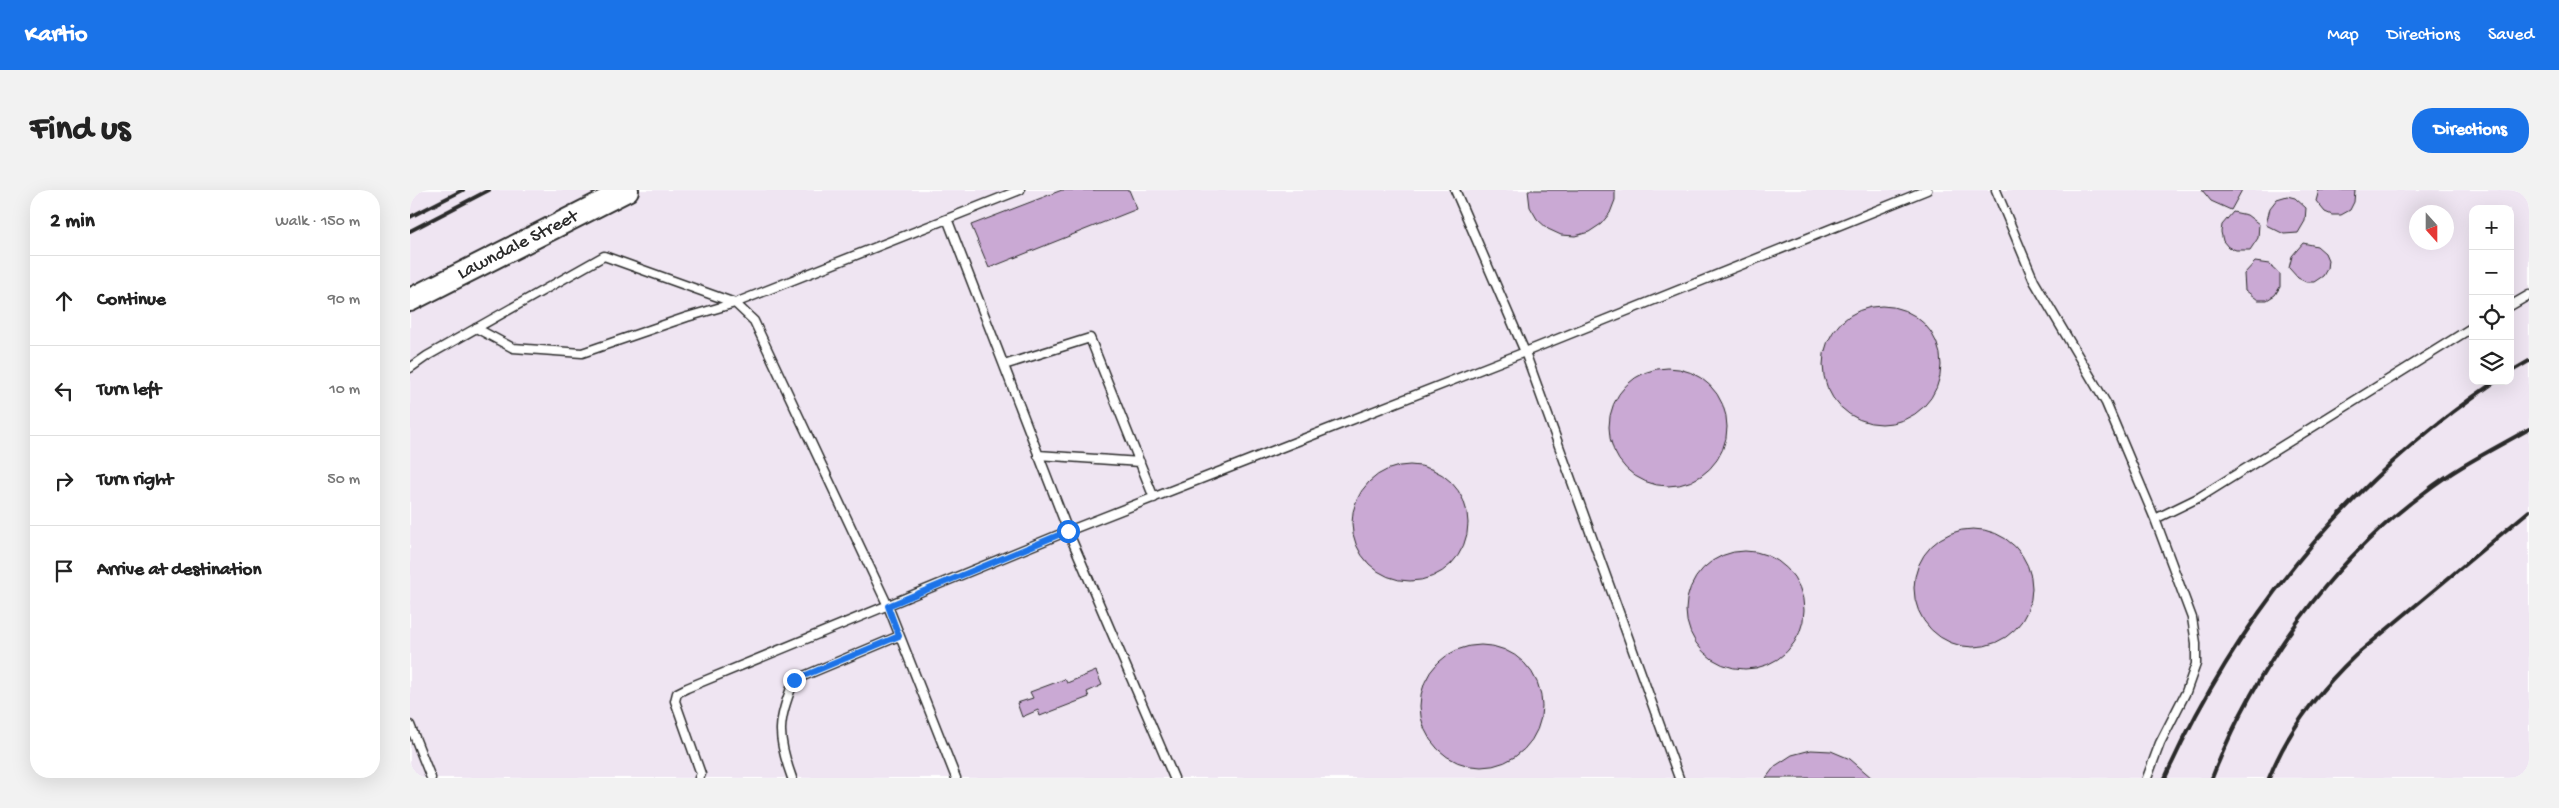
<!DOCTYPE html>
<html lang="en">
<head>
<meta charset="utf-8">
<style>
  :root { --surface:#fff; --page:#f2f2f2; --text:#222; --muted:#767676; --line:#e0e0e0; --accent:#1a73e8 }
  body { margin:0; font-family:"Gochi Hand",sans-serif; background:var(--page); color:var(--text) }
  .controls { position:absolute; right:15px; top:15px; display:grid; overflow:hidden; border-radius:10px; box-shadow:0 5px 20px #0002 }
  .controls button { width:45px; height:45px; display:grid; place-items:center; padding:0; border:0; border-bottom:1px solid var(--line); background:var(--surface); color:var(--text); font:25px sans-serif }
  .compass { position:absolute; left:1999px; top:15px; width:45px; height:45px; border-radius:50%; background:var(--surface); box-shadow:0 5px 20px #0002; rotate:159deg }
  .stop { position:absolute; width:15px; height:15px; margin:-11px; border:4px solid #1a73e8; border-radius:50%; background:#fff }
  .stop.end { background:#1a73e8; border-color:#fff; box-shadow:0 1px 5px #0008 }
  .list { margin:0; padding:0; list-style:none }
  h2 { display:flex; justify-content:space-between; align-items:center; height:65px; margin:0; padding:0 20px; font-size:21px }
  h2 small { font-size:16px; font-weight:400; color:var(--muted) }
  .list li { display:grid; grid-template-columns:32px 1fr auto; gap:15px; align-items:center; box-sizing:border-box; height:90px; padding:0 20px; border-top:1px solid var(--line) }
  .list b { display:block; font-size:19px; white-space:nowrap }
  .list em { font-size:16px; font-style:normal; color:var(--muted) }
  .icon { flex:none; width:28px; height:28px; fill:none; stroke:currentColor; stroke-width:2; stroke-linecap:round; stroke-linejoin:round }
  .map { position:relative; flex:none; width:2119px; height:588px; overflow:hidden; border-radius:20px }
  header { display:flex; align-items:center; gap:30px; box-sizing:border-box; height:70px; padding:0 25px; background:var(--accent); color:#fff }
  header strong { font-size:24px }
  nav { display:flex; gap:28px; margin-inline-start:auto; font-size:18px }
  .intro { display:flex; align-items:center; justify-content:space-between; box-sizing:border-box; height:120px; padding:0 30px }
  h1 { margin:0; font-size:35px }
  .button { padding:12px 22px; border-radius:20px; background:var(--accent); color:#fff; font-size:18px; font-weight:700 }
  main { display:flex; gap:30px; padding:0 30px }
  aside { flex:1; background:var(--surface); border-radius:20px; box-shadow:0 5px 20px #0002 }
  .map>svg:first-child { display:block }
  .built { fill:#efe5f2; fill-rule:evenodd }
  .building { fill:#caa9d4; stroke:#2b2b2b }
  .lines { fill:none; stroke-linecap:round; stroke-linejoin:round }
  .service-casing { stroke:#2b2b2b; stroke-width:11 }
  .secondary-casing { stroke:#2b2b2b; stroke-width:26 }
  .service { stroke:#fff; stroke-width:8 }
  .secondary { stroke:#fff; stroke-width:22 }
  .rail { stroke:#2b2b2b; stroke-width:4 }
  .route { stroke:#1a73e8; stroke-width:6 }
  .labels { text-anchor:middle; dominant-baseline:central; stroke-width:4; stroke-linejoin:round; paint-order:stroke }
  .street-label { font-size:19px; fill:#2b2b2b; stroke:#fff }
</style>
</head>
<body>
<header>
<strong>Kartio</strong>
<nav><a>Map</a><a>Directions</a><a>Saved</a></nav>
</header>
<div class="intro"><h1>Find us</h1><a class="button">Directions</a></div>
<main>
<aside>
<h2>2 min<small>Walk · 150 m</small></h2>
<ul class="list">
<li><svg class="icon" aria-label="ahead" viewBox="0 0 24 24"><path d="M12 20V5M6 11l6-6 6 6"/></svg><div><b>Continue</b></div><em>90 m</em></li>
<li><svg class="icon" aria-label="left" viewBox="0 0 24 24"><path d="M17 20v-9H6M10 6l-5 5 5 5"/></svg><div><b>Turn left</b></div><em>10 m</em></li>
<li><svg class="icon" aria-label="right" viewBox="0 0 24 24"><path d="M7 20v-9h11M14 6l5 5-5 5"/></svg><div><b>Turn right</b></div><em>50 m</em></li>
<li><svg class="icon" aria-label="arrive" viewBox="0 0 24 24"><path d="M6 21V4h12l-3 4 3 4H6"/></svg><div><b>Arrive at destination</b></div></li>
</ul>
</aside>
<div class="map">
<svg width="2119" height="588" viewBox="0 0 2119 588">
  <rect width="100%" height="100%" fill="#fff"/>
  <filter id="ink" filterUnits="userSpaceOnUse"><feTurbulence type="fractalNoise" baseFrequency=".02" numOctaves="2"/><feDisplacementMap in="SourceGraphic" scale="10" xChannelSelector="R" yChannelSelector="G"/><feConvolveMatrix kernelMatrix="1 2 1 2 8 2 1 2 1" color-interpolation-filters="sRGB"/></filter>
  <g filter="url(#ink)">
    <path class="built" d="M0,0h2119v588h-2119zM2063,19h37v172h-37zM2006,22h30v30h-30z"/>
    <path class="building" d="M652,0h67l8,19 -148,59 -18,-43z
      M1118,0h87v10l-5,13 -9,11 -12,8 -14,4 -14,-1 -13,-6 -11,-10 -7,-12z
      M1792,0h40l-11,20 -20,-9z
      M1909,0h36l-1,12 -4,8 -9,5h-9l-7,-3 -9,-11z
      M1877,6l8,2 11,10 -1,13 -7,12 -14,1 -18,-9 4,-17 7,-9z
      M1823,22l14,3 12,9 -1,14 -8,12h-14l-8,-3 -5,-6 -2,-9 1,-7z
      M1893,53l14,3 8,7 3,7 -1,9 -4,7 -9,6h-8l-8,-4 -9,-10 3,-12z
      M1845,72l14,2 11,10v13l-5,8 -8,5h-9l-13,-10 -1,-16z
      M1413 175a59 59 0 1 1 118 0a59 59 0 1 1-118 0Z
      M1199 237a59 59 0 1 1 118 0a59 59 0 1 1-118 0Z
      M942 333a58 58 0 1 1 116 0a58 58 0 1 1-116 0Z
      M1504 398a59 59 0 1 1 118 0a59 59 0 1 1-118 0Z
      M1276 420a59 59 0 1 1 118 0a59 59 0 1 1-118 0Z
      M1010 516a61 61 0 1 1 122 0a61 61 0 1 1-122 0Z
      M686,481l6,14 -15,7 2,5 -49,19 -2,-6 -16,7 -5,-14 16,-5 -3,-6 35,-13 2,4z
      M1401,560l20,1 19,8 22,19h-106l9,-12 17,-11z"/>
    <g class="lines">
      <g class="service-casing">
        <path id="service" d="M1045,0l70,162 154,426
          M1586,0l38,91 72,122 49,116 37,99 4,25v21l-10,28 -26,51 -13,35
          M538,31l120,310 106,247
          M2100,116l19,-11
          M66,138l37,20 69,5 105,-36 48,-14 285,-113
          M594,175l86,-27 64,160
          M0,178l17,-12 177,-100 131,47 19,18 134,285 68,172
          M628,265l102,7
          M1745,329l45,-22 273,-170
          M0,535l21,53
          M289,588l2,-4 -26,-73 2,-8 10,-5 381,-157 457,-179 402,-162
          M382,588c-16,-44 -14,-55 2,-98l105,-44"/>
      </g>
      <g class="secondary-casing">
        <g id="secondary">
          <path id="s1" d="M0,110l217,-110"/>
        </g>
      </g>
      <use href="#service" class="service"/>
      <use href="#secondary" class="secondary"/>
      <path class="rail" d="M0,27l53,-27
        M0,41l79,-41
        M2100,182l19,-11
        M1755,588c74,-164 182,-296 331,-397
        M1802,588c43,-110 117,-215 213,-286 32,-25 69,-43 104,-63
        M1859,588c19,-48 50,-88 87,-123l173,-144"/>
    </g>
  </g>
  <g class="lines" filter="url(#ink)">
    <path class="route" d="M384,490l105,-44 -11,-30 180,-75"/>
  </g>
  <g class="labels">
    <g class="street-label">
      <text stroke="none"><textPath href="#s1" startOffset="121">Lawndale Street</textPath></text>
    </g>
  </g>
</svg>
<div class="controls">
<button>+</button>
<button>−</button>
<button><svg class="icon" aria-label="locate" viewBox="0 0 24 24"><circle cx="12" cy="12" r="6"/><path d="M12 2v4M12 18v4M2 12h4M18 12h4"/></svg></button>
<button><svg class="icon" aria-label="layers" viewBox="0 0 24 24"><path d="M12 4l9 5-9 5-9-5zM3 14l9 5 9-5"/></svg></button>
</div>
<svg class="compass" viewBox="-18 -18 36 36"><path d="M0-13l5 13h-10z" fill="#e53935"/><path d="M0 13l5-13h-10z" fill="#767676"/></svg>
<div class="stop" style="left:658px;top:341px"></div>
<div class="stop end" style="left:384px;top:490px"></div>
</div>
</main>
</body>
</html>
